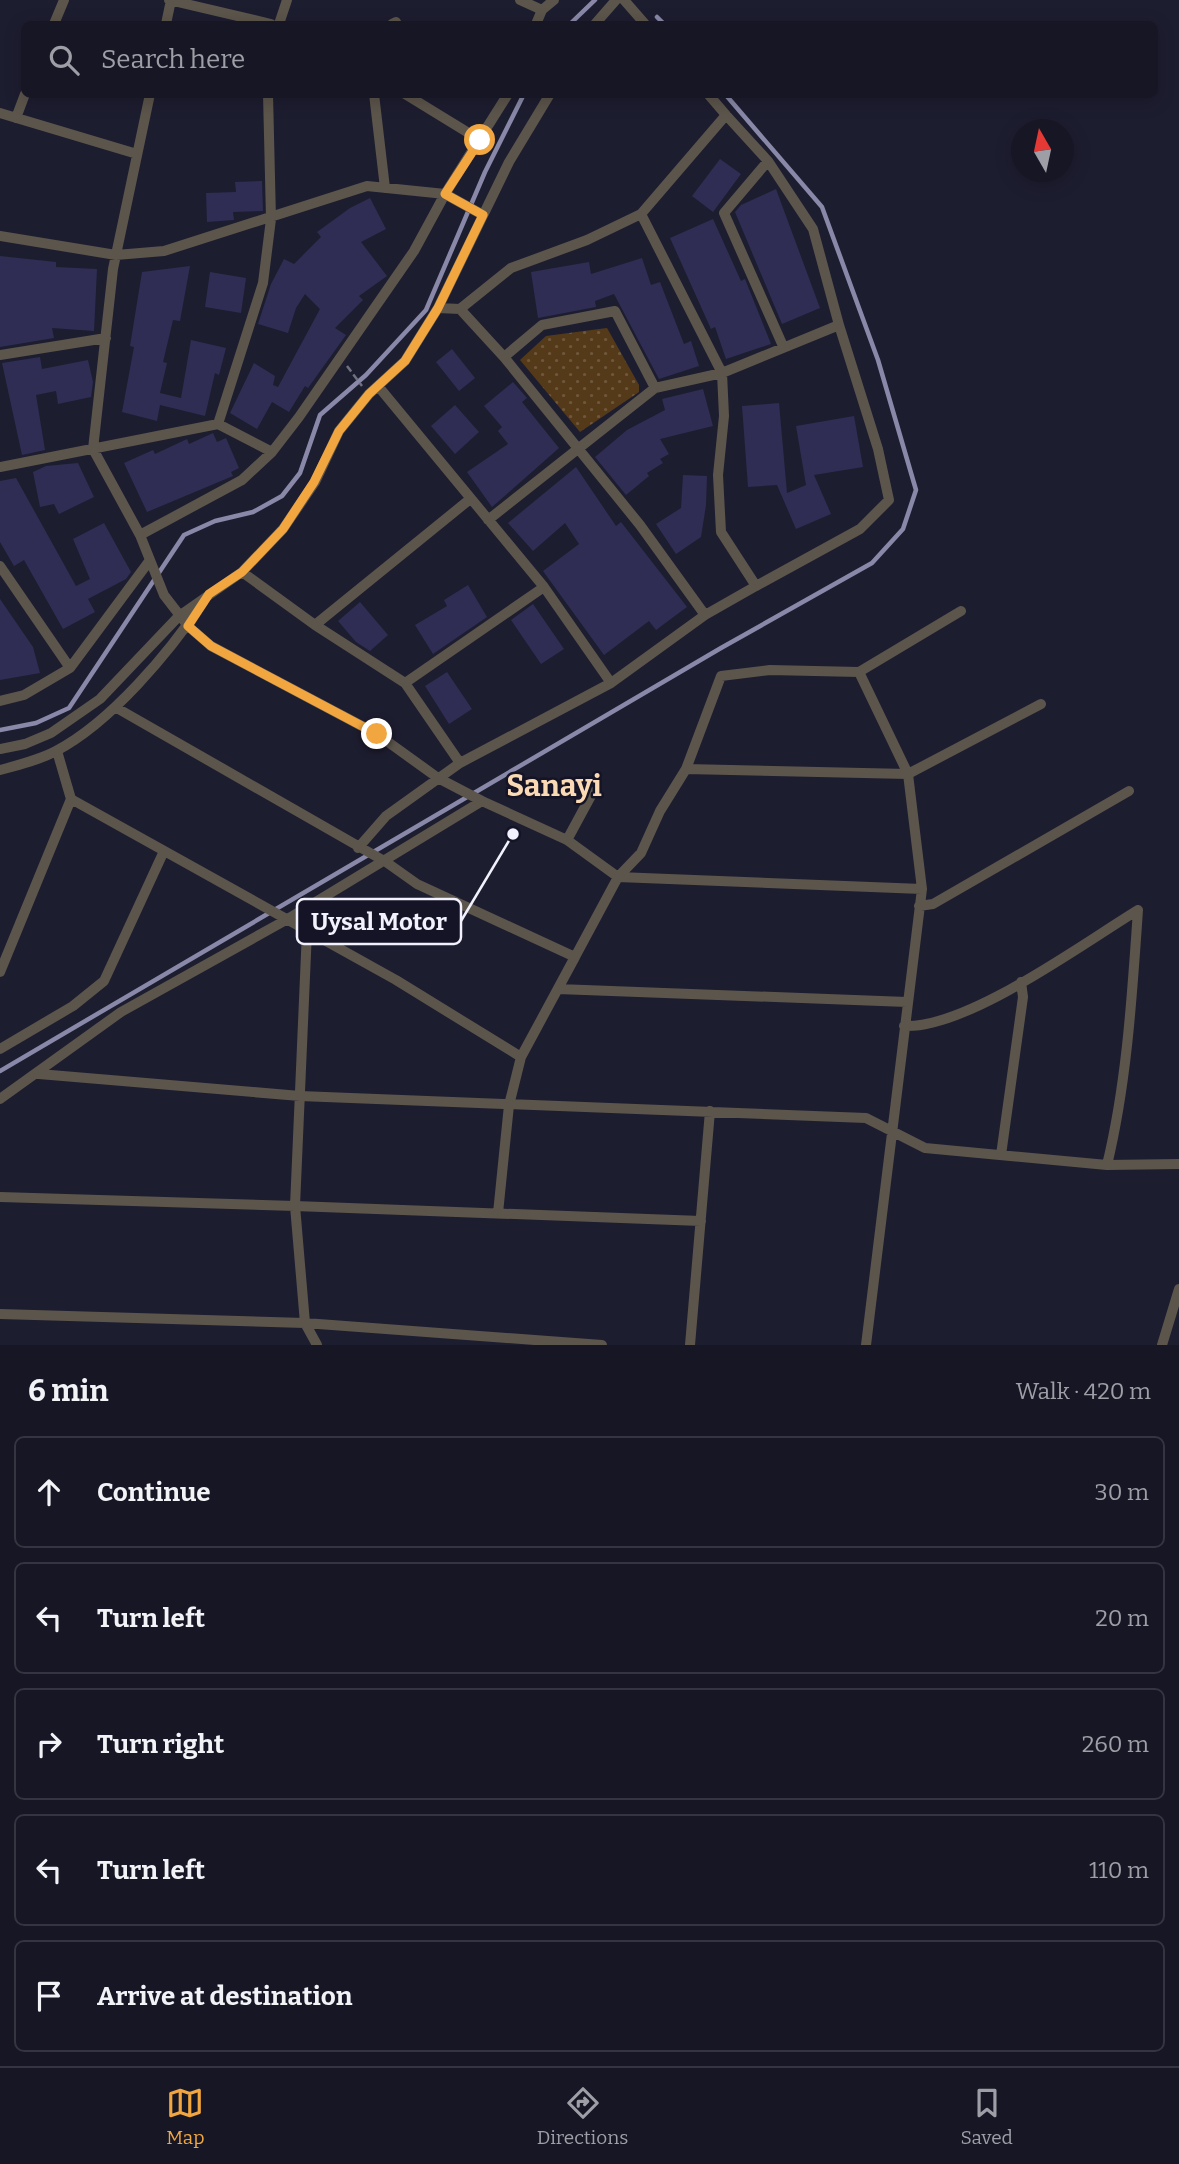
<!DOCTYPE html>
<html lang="en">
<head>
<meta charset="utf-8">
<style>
  :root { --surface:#161624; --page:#1f1f2c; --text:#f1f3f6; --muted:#9e9fa6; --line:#353541; --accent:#f1a640 }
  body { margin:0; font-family:Bitter,serif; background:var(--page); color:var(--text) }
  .compass { position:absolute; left:1011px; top:119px; width:63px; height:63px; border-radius:50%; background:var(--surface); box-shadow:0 4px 18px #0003; rotate:351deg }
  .stop { position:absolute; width:21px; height:21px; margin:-16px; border:5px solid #f1a640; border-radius:50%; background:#fff }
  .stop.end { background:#f1a640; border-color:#fff; box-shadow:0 2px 7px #0008 }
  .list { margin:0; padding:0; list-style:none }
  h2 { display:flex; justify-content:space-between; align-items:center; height:91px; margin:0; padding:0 28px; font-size:30px }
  h2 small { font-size:23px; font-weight:400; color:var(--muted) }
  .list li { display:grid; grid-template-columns:46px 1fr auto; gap:21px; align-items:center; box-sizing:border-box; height:112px; margin:0 14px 14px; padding:0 14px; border:2px solid var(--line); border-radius:10px }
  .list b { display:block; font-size:26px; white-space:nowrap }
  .list em { font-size:23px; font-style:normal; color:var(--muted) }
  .icon { flex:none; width:38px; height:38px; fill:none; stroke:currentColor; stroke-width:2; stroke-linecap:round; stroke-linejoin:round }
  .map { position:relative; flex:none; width:1179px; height:1345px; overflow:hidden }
  .search { position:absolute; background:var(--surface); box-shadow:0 4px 18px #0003; left:21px; right:21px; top:21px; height:77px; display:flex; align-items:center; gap:18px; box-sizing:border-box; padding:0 24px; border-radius:10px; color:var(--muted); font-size:26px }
  .sheet { height:721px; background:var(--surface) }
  nav { display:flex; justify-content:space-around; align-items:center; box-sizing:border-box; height:98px; border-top:2px solid var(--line); background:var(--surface); font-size:19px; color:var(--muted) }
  nav a { display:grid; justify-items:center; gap:4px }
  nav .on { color:var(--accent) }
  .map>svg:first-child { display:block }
  .park { fill:url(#park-dots) }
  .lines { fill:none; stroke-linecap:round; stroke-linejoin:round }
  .stream { stroke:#8988a8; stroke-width:4.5 }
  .building { fill:#2f2d53 }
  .path { stroke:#6f7080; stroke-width:2.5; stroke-dasharray:7 3.5; stroke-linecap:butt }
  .street { stroke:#5c554c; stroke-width:10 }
  .route { stroke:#f1a640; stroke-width:9 }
  .labels { text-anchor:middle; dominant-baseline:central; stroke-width:5; stroke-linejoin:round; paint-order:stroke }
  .district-label { font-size:30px; font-weight:bold; fill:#fad9b5; stroke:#141426 }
  .leader { fill:none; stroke:#f1f2fd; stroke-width:2.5 }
  .callout-dot { fill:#f1f2fd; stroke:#141426; stroke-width:2.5 }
  .callout { fill:#141426; stroke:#f1f2fd; stroke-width:2.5 }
  .callout-label { font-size:24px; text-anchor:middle; font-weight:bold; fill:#f1f2fd }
</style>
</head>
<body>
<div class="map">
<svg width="1179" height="1345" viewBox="0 0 1179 1345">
  <defs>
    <pattern id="park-dots" width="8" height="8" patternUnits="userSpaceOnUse" patternTransform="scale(1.75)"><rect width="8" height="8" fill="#553a19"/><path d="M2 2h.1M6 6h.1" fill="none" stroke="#6e573b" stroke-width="1.8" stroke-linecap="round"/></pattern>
  </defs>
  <rect width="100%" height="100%" fill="#1d1d30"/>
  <path class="park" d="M607,328l32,57v7l-59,40 -60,-72 26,-24z"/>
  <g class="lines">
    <path class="stream" d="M657,17l7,7
      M570,24l25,-24
      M0,730l36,-7 33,-15 115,-173 31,-14 38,-9 29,-16 18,-23 20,-58 46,-40 60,-65 59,-138 39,-78
      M0,1071l721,-423 151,-85 31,-34 13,-39 -38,-130 -56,-153 -97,-113"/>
  </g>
  <path class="building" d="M720,159l21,15 -28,38 -21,-16z
    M262,181l1,30 -30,1 1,8 -27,2 -1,-29 30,-1 -1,-10z
    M776,189l44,119 -38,16 -47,-112 6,-7z
    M370,198l16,31 -25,13 26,34 -28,20 4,4 -28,28 11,7 -38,53 -3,-2 -16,26 -17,-10 -15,27 -27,-16 24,-50 21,13 -2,9 5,2 42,-78 -15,-15 -9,14 -8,25 -30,-9 13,-40 13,-25 10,5 27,-27 -4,-5 33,-24z
    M713,219l28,62 4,-2 26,65 -45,15 -11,-32 -4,2 -41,-91z
    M0,256l56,6v5l41,2 -3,62 -42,-3 2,10 -54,9z
    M642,258l9,27 9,-3 24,62 7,-3 8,25 -40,13 -45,-85 -19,7 1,6 -58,11 -7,-46 58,-10 2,12z
    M190,266l-10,55 -7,-1 -10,42 4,1 -7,30 21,5 10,-58 35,8 -7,27 -4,-2 -10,43 -45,-11 -3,16 -35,-9 12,-65 -4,-1 12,-74z
    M210,272l36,6 -5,35 -36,-6z
    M452,349l23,29 -16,13 -23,-29z
    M40,357l2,12 46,-9 5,22 -2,15 -33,7 -2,-13 -20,4 9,55 -23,5 -20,-92z
    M513,382l14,16 -5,4 37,46 -67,59 -25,-35 41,-28 -10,-13 4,-4 -18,-21z
    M703,389l10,37 -53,13 9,15 -9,5 3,4 -16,10 2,3 -23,19 -31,-38 32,-27 38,-20 -3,-11z
    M779,403l8,90 19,-8 -10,-59 58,-10 9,51 -49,8 17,39 -35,15 -19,-44 -29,2 -6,-81z
    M455,405l24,27 -24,22 -24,-28z
    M213,433l4,9 9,-4 13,30 -8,4 2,4 -86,36 -23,-49 29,-13 2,4 32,-15 2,5z
    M78,463l16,34 -35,17 -5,-10 -14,3 -7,-35 13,-6z
    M576,467l40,59 5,-4 66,85 -31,23 -7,-9 -45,34 -61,-84 36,-27 -14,-21 -32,28 -25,-28z
    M683,475l24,1 -1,29 -5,32 -25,17 -20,-30 25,-16z
    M16,478l60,108 14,-7 -17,-40 31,-16 27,49 -5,7 -38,20 7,13 -32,17 -39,-69 -10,6 -14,-24v-61z
    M468,585l19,32 -54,37 -18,-29 32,-19 -3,-6z
    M0,599l33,48 7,26 -40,7z
    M360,602l28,33 -18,16 -14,-9 -18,-21z
    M533,604l31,45 -23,15 -30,-44z
    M447,672l25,37 -23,15 -24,-38z"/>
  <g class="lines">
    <path class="path" d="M347,366l15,20"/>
    <path class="street" d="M169,0l102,24
      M520,0l22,10 12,-10
      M624,0l21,24
      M54,24l10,-24
      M166,24l5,-24
      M279,24l8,-24
      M392,24l4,-2
      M536,24l6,-14
      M595,24l21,-24
      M150,94l-37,175 -20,180 47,86 24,60 24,31 23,20 166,88 61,44 44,23
      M374,94l11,94
      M405,94l75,46
      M708,94l18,21
      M0,113l137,41
      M16,118l9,-24
      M768,161l-44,52 59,133
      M0,236l116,19 48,-4 203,-65 78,8 38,21
      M460,309l44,48 136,168 65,90
      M0,355l106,-17
      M504,357l38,-32 73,-14 40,77
      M378,386l166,201 67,96
      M218,424l45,-141 8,-64 -3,-125
      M0,467l218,-43 54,28 27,-35 115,-166 31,-57 63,-100
      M488,520l167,-132 67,-15 -81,-159
      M140,535l102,-55 30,-28
      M0,566l70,102 -46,27 -24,6
      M242,572l73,53 90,58 55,80
      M756,586l104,-57 29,-29 -11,-51 -39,-124
      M315,625l154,-125
      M70,668l80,-108
      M859,672l102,-61
      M405,683l139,-96
      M115,707l271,155 31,22 158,73 43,-80 23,-24 19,-42 26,-42 35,-93 49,-6 89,2 49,102 14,115 -56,456
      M0,749l25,-5 26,-11 49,-34 79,-83 63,-44 41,-43 32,-47 24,-51 30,-37 36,-33 33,-53 71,-146 41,-68
      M686,769l222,5 133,-70
      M0,770c19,-5 39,-10 56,-19 55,-29 113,-98 147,-149
      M71,799l325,181 125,77 54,-100
      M567,840l26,-48
      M358,848l28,-32 74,-53 151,-80 94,-68 51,-29 -35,-54 -3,-57 6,-59 -2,-43 117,-48 -26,-96 -45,-68 -42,-46 -85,99 -54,26 -76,28 -51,41 -22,-1
      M919,906l14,-2 196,-113
      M307,931l-12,275 406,15
      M0,972l71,-173 -14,-48
      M558,989l349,13
      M904,1026c63,3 178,-82 234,-116
      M0,1049l73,-43 31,-25 60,-130
      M39,1074l261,22 566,22 59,30 182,17 72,-1
      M0,1099l121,-87 165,-92 196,-119 85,39 51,37 304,12
      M1001,1155l22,-158 -2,-15
      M1107,1165c20,-83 25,-169 31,-255
      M0,1197l295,9 10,117 297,22
      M498,1213l11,-108 12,-48
      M0,1314l305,9 12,22
      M690,1345l20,-234
      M1162,1345l17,-56"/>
  </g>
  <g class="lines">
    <path class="route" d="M377,734l-166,-88 -23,-20 21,-32 33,-22 41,-43 31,-47 25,-51 30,-37 36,-33 33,-53 45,-93 -38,-21 35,-54"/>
  </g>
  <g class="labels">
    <g class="district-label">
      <text x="554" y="786">Sanayi</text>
    </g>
  </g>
  <path class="leader" d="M513 834L461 921"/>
  <circle class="callout-dot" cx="513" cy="834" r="7"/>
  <rect class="callout" x="297" y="899" width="164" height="45" rx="7"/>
  <g class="callout-label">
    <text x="379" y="930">Uysal Motor</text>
  </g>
</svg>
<svg class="compass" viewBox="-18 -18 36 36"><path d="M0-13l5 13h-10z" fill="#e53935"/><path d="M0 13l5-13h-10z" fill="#9e9fa6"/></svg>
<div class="stop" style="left:480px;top:140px"></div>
<div class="stop end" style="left:377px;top:734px"></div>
<div class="search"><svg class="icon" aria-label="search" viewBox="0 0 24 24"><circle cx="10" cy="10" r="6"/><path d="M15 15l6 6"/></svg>Search here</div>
</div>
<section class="sheet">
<h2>6 min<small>Walk · 420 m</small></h2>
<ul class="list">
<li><svg class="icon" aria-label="ahead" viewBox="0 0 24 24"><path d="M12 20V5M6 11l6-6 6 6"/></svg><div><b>Continue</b></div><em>30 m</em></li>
<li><svg class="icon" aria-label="left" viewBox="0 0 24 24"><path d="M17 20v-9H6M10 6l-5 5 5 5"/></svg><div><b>Turn left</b></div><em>20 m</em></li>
<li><svg class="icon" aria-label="right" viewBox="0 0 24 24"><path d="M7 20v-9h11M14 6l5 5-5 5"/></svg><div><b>Turn right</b></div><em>260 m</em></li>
<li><svg class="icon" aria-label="left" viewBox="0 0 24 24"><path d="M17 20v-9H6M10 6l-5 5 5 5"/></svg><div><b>Turn left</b></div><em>110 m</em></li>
<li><svg class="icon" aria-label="arrive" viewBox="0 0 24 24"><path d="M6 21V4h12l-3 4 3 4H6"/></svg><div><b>Arrive at destination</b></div></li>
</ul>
</section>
<nav>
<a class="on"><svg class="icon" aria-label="map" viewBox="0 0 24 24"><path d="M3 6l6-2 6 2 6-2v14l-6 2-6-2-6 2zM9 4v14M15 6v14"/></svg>Map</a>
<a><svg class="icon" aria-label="directions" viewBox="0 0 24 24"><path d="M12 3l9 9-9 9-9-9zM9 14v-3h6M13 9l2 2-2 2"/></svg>Directions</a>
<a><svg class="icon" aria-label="saved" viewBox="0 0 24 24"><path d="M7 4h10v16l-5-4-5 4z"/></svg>Saved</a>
</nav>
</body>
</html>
